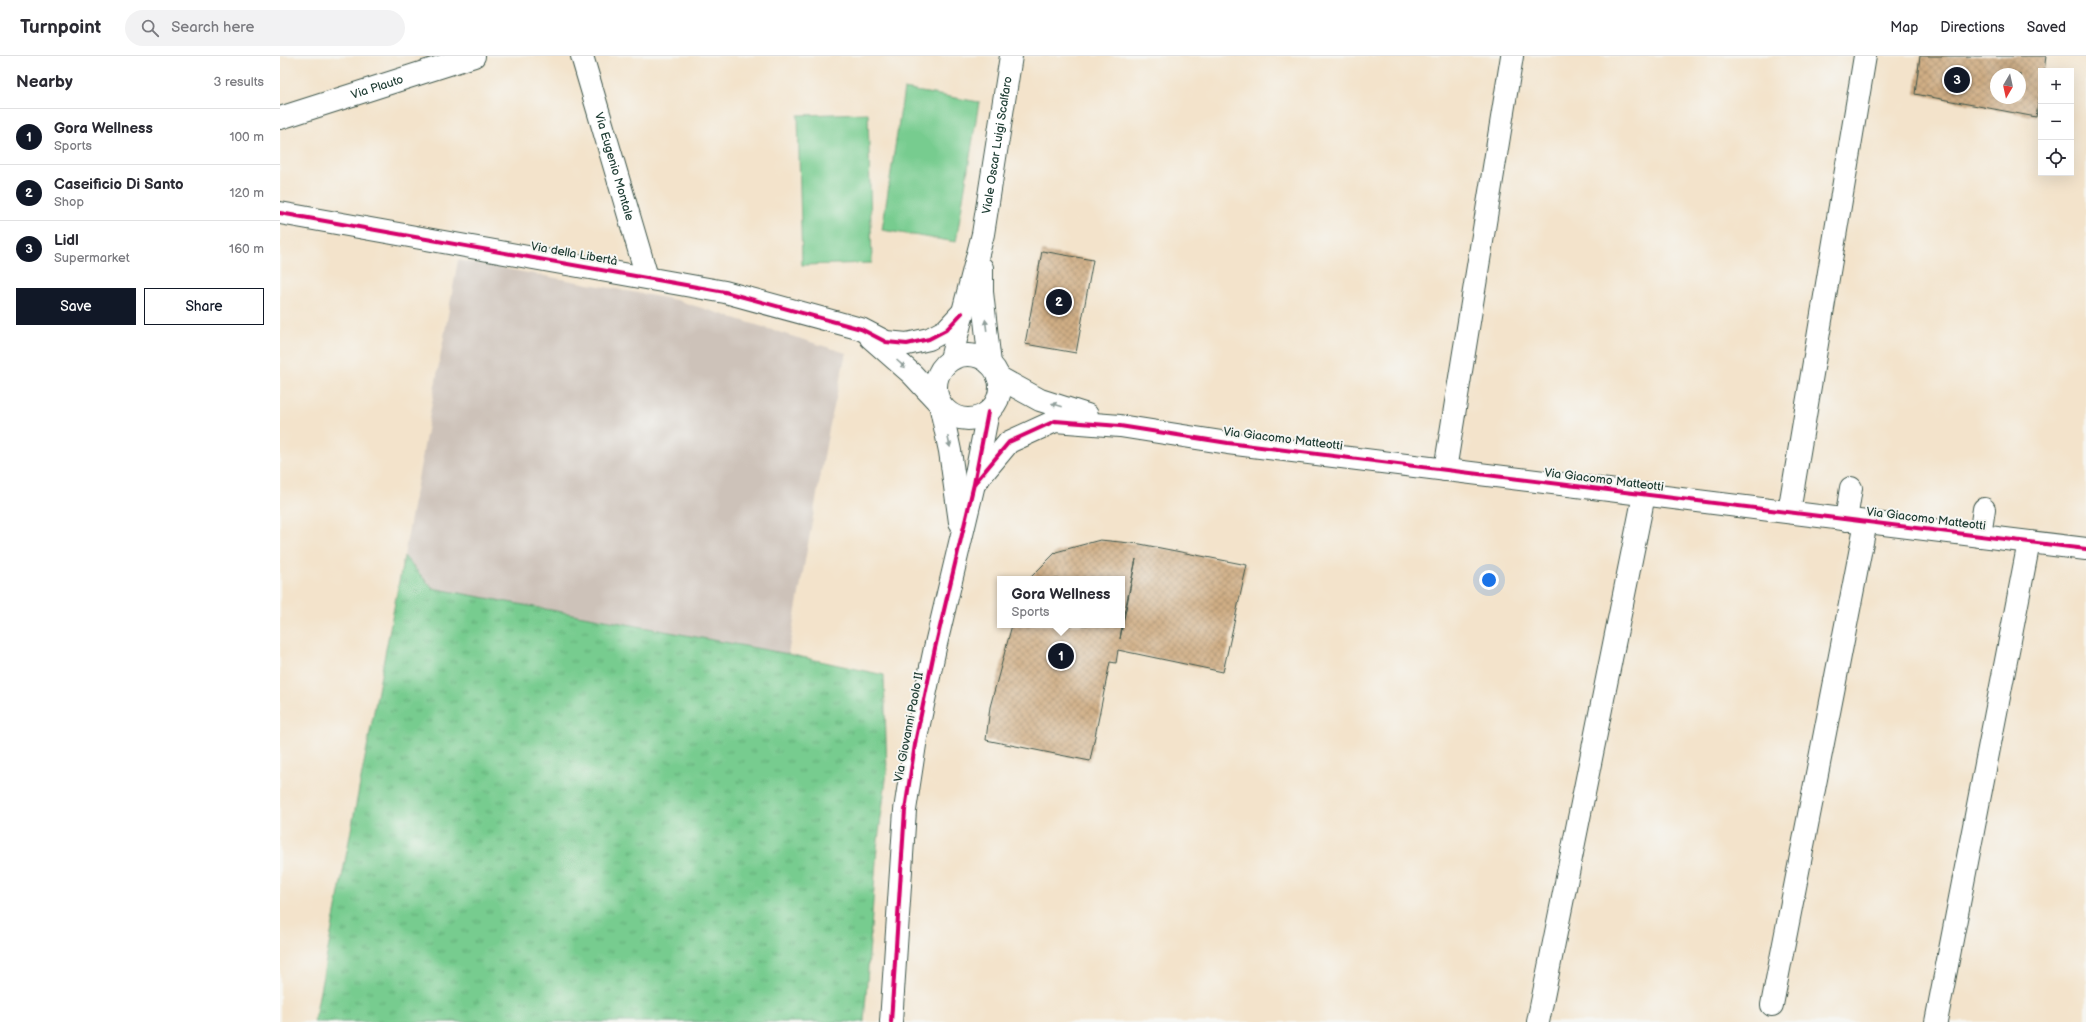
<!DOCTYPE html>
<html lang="en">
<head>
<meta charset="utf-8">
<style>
  :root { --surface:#fff; --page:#f2f2f3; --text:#2b2b33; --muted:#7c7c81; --line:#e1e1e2; --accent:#111827 }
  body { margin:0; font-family:"Balsamiq Sans",sans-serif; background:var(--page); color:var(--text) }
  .controls { position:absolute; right:12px; top:12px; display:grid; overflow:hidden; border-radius:0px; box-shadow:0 4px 16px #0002 }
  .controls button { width:36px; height:36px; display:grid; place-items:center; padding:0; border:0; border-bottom:1px solid var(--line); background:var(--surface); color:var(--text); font:20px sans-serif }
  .compass { position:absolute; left:1710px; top:12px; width:36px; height:36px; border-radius:50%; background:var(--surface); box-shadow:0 4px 16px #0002; rotate:189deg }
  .you { position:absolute; left:1209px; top:524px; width:14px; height:14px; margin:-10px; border:3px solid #fff; border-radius:50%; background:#1a73e8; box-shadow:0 0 0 6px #1a73e833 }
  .badge { display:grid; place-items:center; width:26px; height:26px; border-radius:50%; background:var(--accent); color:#fff; font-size:13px; font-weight:700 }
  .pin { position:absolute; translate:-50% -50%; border:2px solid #fff; box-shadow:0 1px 4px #0006 }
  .popup { position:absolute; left:717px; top:520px; width:128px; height:52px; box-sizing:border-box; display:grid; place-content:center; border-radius:0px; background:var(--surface); filter:drop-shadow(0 1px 3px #0005); font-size:13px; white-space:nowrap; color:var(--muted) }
  .popup b { font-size:15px; color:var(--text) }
  .popup::after { content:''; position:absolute; left:50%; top:100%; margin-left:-8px; border:8px solid transparent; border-top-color:var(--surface) }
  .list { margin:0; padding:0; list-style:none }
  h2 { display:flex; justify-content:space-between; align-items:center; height:52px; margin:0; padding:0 16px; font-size:17px }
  h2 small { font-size:13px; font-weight:400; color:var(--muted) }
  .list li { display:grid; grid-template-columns:26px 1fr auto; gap:12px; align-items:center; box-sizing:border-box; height:56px; padding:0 16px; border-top:1px solid var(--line) }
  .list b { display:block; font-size:15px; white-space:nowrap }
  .list p { margin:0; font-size:13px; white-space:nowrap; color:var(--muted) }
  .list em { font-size:13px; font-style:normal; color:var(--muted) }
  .actions { display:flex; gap:8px; padding:12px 16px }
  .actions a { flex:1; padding:9px 0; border:1px solid var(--accent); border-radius:0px; text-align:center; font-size:14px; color:var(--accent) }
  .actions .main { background:var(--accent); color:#fff }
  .icon { flex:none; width:22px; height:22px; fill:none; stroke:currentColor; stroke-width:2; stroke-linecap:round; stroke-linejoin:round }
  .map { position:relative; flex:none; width:1806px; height:966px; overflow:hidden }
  header { display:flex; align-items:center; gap:24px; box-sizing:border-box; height:56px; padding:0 20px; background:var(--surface); border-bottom:1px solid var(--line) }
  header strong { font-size:19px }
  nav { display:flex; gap:22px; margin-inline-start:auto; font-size:14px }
  .search { width:280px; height:36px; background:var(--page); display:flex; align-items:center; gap:10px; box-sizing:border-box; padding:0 14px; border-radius:22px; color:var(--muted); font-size:15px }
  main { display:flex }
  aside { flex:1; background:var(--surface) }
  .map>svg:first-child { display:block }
  .industrial { fill:#cdc2b9 }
  .grass { fill:url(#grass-tufts); stroke:#4b8462 }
  .garden { fill:#77cc8f; stroke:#4b8462 }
  .building { fill:url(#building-cross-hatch); fill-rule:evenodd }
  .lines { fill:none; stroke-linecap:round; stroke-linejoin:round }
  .minor-casing { stroke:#3f564b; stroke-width:24 }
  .minor { stroke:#fff; stroke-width:22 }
  .cycleway-casing { stroke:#f6f6f2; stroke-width:6 }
  .cycleway { stroke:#d6006c; stroke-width:4 }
  .oneway { fill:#8f9e9a }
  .labels { text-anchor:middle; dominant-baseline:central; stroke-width:4; stroke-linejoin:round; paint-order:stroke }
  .street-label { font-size:12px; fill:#1f3d34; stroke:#f6f6f2 }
</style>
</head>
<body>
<header>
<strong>Turnpoint</strong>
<div class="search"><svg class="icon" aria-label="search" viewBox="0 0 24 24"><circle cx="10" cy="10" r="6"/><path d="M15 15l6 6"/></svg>Search here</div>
<nav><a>Map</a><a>Directions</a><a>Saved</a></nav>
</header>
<main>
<aside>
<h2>Nearby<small>3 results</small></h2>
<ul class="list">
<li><span class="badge">1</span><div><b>Gora Wellness</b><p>Sports</p></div><em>100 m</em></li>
<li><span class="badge">2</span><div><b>Caseificio Di Santo</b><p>Shop</p></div><em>120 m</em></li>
<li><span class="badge">3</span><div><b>Lidl</b><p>Supermarket</p></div><em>160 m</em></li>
</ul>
<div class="actions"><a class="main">Save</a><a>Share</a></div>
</aside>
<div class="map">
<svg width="1806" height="966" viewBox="0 0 1806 966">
  <defs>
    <pattern id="grass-tufts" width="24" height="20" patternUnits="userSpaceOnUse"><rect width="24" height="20" fill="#77cc8f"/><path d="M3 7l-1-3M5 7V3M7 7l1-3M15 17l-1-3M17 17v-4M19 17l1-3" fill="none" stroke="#61a776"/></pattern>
    <pattern id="building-cross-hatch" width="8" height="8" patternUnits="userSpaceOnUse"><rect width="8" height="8" fill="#d0ae85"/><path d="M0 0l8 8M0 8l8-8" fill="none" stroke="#a88f6e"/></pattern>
  </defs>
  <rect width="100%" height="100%" fill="#f6f6f2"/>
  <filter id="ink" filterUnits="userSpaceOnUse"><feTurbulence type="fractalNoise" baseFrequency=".025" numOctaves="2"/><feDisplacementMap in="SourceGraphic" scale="8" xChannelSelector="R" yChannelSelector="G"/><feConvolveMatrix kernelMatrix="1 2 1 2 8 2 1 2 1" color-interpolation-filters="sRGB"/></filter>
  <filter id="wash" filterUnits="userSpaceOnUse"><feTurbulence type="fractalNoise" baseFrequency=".012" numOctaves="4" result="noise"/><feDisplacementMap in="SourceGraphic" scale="16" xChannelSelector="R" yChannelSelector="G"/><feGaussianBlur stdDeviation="0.9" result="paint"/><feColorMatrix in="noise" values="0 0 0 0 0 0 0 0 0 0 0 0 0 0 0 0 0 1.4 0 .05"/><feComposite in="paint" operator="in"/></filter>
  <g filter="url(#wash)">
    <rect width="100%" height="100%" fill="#f3e3cb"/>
    <path class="industrial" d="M178,204l218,40 170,53 -17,76 -41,225 -356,-66 -28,-32z"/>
    <path class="grass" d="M124,500l28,32 356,66 96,21 3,97 -10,76 -13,174h-550z"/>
    <path class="garden" d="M624,33l75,13 -23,140 -74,-12z
      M588,57l4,150 -70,2 -4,-150z"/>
    <g id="blocks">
      <path class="building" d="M1640,0h126l-2,15h-3v16l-5,30 -121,-23zM1716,18h24v24h-24z
        M762,195l51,9 -17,93 -51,-9z
        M820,484l40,4 107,21 -24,107 -105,-22 -2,13 -6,-1 -20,99 -104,-21 4,-33 22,-82h110l-2,14 16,-80 -13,60 -1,-40h-93l27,-27z"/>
    </g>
  </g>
  <g filter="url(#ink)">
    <use href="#blocks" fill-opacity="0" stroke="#3f564b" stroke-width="1"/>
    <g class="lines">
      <g class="minor-casing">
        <g id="minor">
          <path id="s1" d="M302,0l65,221"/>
          <path id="s2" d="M0,62l194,-62"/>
          <path d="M0,157l445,79 136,37 25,13 21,2 22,-5 17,-9 16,-17"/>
          <path d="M702,212v24l8,72"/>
          <path d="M591,282l41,36 28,30 10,47 10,71"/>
          <circle cx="688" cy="331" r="32"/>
          <path id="s3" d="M671,303l32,-125 28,-178"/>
          <path d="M718,321l42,23 47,15"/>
          <path d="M1165,414l67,-414"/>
          <path d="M694,428l35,-42 46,-21 65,5 108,17 858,106"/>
          <path d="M1509,456l76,-456"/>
          <path d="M1566,464l5,-32"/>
          <path d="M1700,480l4,-27"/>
          <path d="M1492,949l94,-483"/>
          <path d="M611,966l14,-212 11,-72 19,-90 39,-164 14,-72"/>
          <path d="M1258,966l106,-527"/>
          <path d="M1656,966l93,-480"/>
        </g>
      </g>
      <use href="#minor" class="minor"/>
      <g class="cycleway-casing">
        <path id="cycleway" d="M0,157l445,79 136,37 25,13 21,2 22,-5 17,-9 16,-17
          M694,428l35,-42 46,-21 65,5 108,17 858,106
          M611,966l14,-212 11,-72 19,-90 39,-164 14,-72"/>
      </g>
      <use href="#cycleway" class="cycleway"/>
    </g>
    <defs><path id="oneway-solid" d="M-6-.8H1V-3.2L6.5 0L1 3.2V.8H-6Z"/></defs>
    <g class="oneway">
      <use href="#oneway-solid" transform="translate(706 269) rotate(-97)"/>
      <use href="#oneway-solid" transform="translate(621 308) rotate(42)"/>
      <use href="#oneway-solid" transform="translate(777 349) rotate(-162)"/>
      <use href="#oneway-solid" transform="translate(669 386) rotate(78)"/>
    </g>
  </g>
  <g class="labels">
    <g class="street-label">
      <text stroke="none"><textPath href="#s2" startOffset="102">Via Plauto</textPath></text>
      <text stroke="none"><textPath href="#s3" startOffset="219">Viale Oscar Luigi Scalfaro</textPath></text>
      <text stroke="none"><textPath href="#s1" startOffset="115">Via Eugenio Montale</textPath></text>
      <text transform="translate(294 198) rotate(10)">Via della Libertà</text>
      <text transform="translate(1003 383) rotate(7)">Via Giacomo Matteotti</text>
      <text transform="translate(1324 424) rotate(7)">Via Giacomo Matteotti</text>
      <text transform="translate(1646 463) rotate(7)">Via Giacomo Matteotti</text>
      <text transform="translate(629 671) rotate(-79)">Via Giovanni Paolo II</text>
    </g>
  </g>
</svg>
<div class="controls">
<button>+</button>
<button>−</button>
<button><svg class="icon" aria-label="locate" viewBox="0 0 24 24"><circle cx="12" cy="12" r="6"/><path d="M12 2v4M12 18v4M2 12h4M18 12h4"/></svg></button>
</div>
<svg class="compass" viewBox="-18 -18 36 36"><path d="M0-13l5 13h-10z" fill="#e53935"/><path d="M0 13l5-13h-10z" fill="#7c7c81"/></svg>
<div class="you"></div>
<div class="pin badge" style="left:781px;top:600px">1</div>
<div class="popup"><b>Gora Wellness</b>Sports</div>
<div class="pin badge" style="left:779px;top:246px">2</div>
<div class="pin badge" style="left:1677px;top:24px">3</div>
</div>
</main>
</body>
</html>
